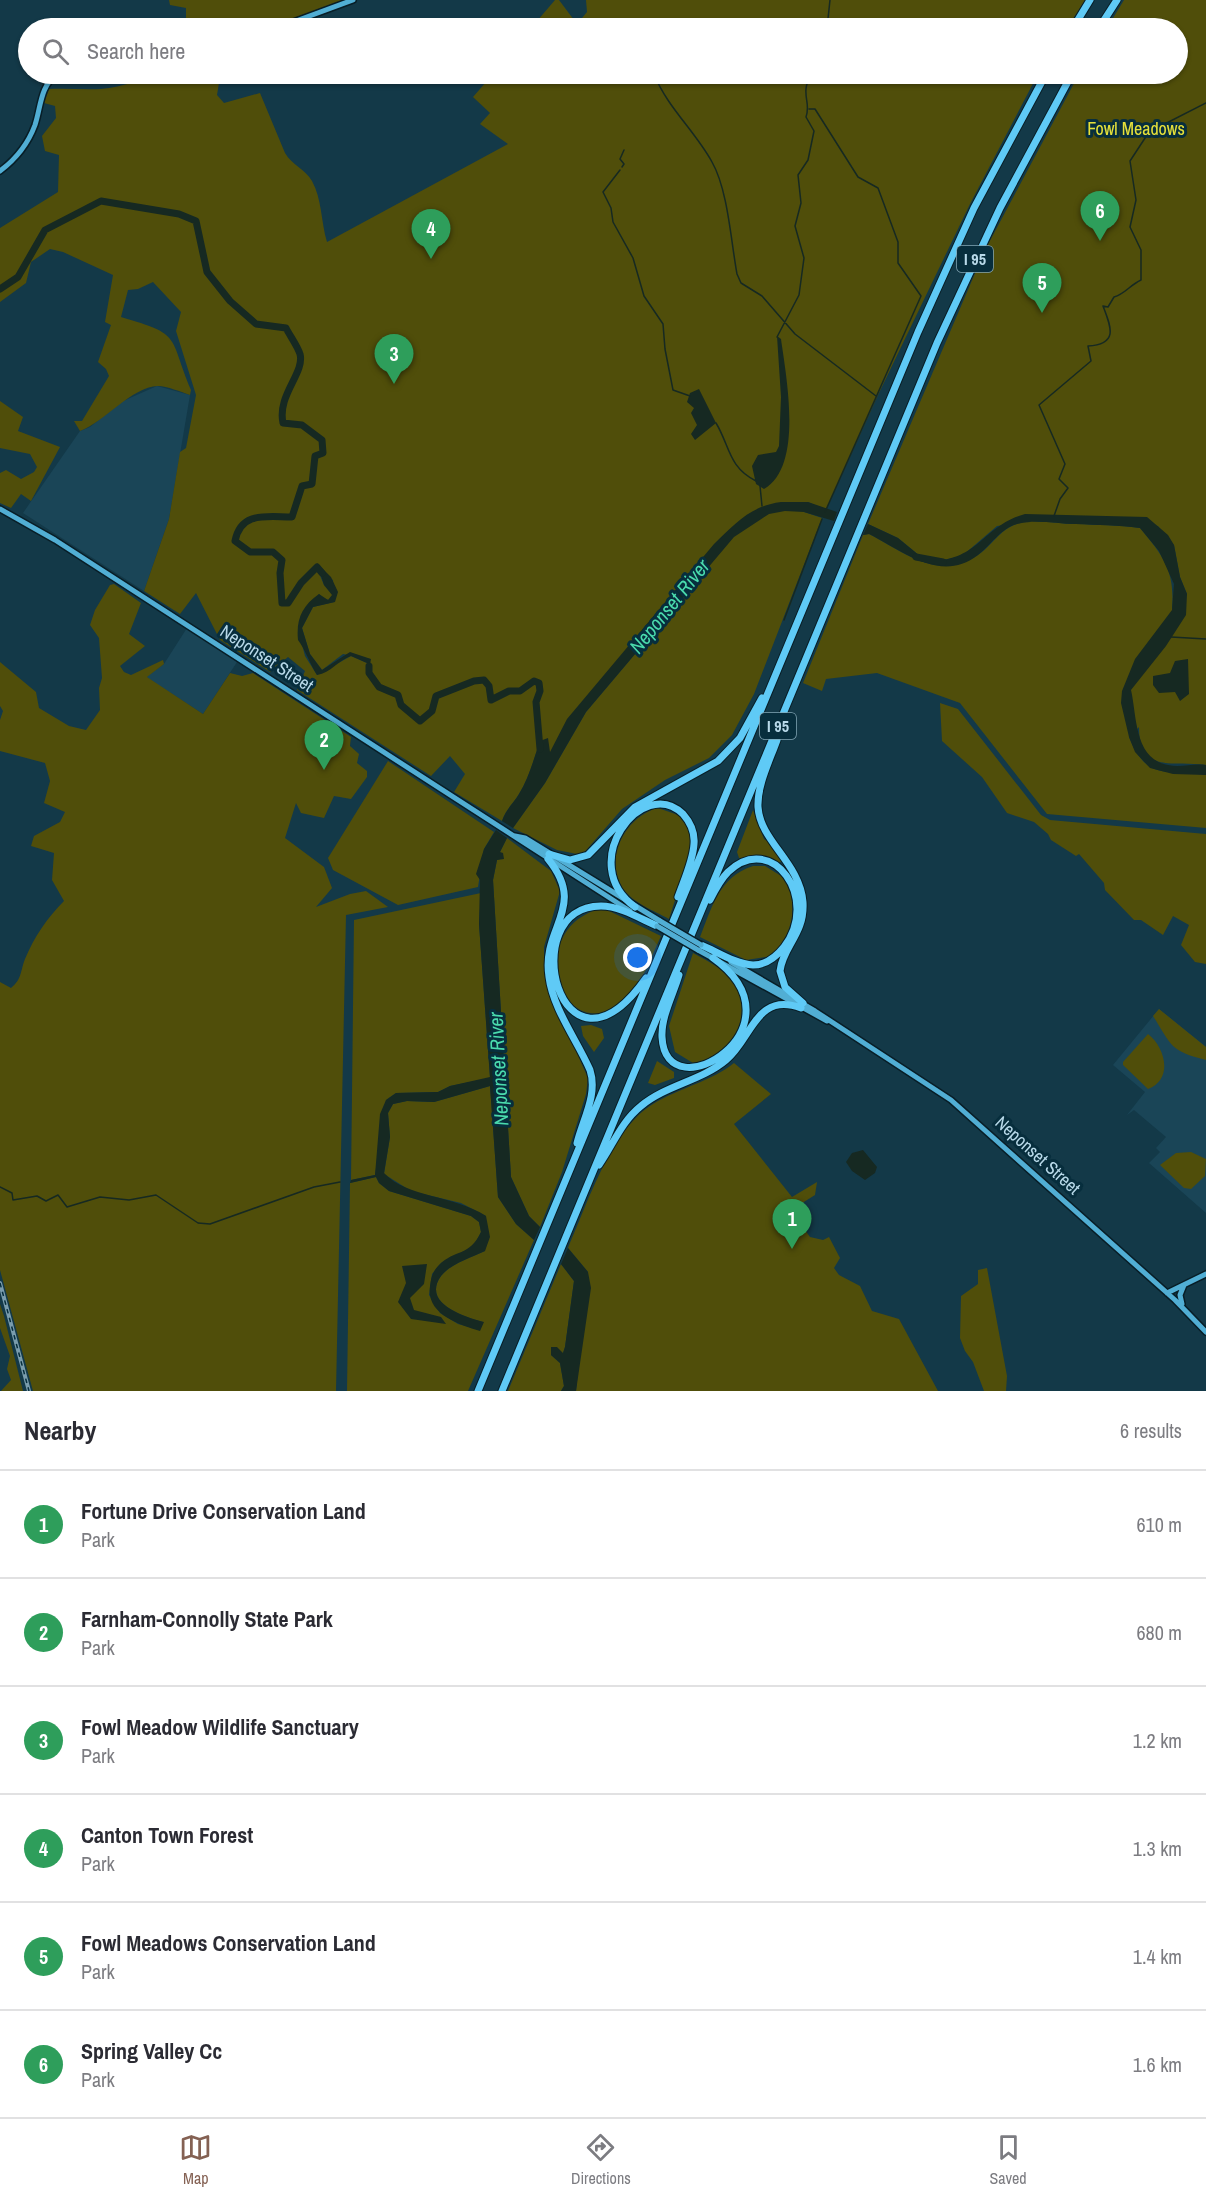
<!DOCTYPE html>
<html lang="en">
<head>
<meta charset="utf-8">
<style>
  :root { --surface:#fff; --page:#f2f2f3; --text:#2b2b33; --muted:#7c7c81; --line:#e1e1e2; --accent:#846153 }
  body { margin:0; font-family:"Archivo Narrow",sans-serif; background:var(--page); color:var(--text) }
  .you { position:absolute; left:638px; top:958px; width:21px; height:21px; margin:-15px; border:4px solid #fff; border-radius:50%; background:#1a73e8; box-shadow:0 0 0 9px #1a73e833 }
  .badge { display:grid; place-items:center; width:39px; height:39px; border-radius:50%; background:var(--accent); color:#fff; font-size:20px; font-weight:700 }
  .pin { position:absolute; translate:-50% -50px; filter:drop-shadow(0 2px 3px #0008) }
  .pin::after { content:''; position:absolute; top:32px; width:21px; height:18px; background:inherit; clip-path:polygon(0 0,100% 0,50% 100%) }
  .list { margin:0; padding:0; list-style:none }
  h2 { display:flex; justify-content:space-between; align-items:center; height:78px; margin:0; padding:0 24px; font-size:26px }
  h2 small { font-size:20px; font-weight:400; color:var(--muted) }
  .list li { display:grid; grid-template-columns:39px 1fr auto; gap:18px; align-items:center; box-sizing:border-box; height:108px; padding:0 24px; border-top:2px solid var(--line) }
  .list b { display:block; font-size:22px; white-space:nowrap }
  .list p { margin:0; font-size:20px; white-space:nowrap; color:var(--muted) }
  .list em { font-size:20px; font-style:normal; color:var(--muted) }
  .icon { flex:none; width:33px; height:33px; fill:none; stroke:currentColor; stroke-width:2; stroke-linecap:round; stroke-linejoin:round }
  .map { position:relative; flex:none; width:1206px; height:1391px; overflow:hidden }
  .search { position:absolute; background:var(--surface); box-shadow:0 2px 4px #0004; left:18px; right:18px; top:18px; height:66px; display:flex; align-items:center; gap:15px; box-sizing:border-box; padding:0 21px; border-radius:33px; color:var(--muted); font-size:22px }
  .sheet { height:726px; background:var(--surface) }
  nav { display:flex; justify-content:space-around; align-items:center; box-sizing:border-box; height:84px; border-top:2px solid var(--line); background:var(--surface); font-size:16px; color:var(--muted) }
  nav a { display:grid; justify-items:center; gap:3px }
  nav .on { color:var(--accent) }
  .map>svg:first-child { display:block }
  .built { fill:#1a4557 }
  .green { fill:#504e0a; fill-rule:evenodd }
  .water { fill:#162922 }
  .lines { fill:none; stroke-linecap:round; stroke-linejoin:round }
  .stream { stroke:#162922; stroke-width:1.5 }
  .river { stroke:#162922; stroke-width:7 }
  .major-casing { stroke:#081e27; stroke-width:8 }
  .highway-casing { stroke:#081e27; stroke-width:9 }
  .major { stroke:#51aed4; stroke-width:5 }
  .highway { stroke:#5fcaf6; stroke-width:7 }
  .rail-casing { stroke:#799cac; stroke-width:4 }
  .rail { stroke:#072e3d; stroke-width:1.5; stroke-dasharray:4.5; stroke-linecap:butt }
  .major-bridge-casing { stroke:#081e27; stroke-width:8; stroke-linecap:butt }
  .major-bridge { stroke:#51aed4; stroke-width:5 }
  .labels { text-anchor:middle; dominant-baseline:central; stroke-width:6; stroke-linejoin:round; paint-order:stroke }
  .shield { fill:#072e3d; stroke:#83a6b5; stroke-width:1.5 }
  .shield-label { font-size:16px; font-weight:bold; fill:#b8d9e9 }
  .park-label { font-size:18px; fill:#e6e13a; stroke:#072e3d }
  .street-label { font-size:18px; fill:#b8d9e9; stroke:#072e3d }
  .water-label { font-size:20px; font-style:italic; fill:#4adbad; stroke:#072e3d }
</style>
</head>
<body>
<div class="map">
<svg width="1206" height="1391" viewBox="0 0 1206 1391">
  <rect width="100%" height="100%" fill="#133948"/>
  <path class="built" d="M157,386l33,9 -21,124 -25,72 -121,-78 57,-82 10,-4 31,-25z
    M187,628l50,34 -34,52 -57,-37 18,-13z
    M1159,1009l47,38v166l-57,-50 11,-11 -4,-4 10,-11 -32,-27 -7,5 18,-23 -32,-27z"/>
  <path class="green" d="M169,0h176l-79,28h-80v-20l-16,-3z
    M555,0h4l18,24 10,-12 -1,-12h499l-18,28h-536z
    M1124,0h82v765c-31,-5 -67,10 -67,-38l-10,10c18,45 38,32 77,38v53l-159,-14 -87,-111 -83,-30 -51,6 -4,12 -19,-8 60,-148 6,-1c35,18 69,48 109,21 14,-9 22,-26 39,-31 20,-5 40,0 59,0 22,1 42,1 64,4 24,29 35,43 32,81l15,-15 -7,-17 -6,-32 -16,-19 -61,-10 -26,1 -74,9 -35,30 -24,5h-12l-28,-23 -30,-14 117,-274 94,-176h99v-46h-71z
    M177,74h33l10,3 -3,18 7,8 36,-10 25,60c7,12 20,16 27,28 10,18 9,41 15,61l181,-98 -28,-20 10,-11 -17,-16 20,-23h545l-68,130 -93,193 -51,113 -18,-8 -4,10 18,6 -68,176 -22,41 -23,23 -44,22 -43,29 -40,46 -25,-5 -44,-22 32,-45 41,-71 120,-142 -93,101 -65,89v-21l-8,2c-6,18 -11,37 -21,53 -6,10 -13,15 -17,27l-48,-29 11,-18 -15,-18 -19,20 -134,-86 8,-19 -17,-14 -18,15 -50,-32 -24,-47 -16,21 -36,-23 25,-72 11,-67 6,-4 10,-53 -20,-64 5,-19 -28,-30 -15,7 -10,1 -7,27c62,18 47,18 70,73l-1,5c-9,-3 -23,-9 -32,-9 -27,1 -53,36 -78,45l-6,-10h8l27,-45 -3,-7 -8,-7 13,-37 -6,-3 8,-47 -50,-23 -13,-3 -19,13 -5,21 -26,19v-74l58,-36 1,-37 -14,-4 -3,-15 14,-18 -1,-12 -11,-3 5,-14c17,-1 35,1 52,0 26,-2 50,-16 74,-11zM318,571l15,9 1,22 -21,5 -11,21 8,26 12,16 21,-16 27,5 -2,16 -1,-12 -16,-7 -34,19 -12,-19 -7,-27 21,-35 3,4 7,2 4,-5 -9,-10z
    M0,401l23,16 -5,14 42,16 -29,54 -10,-7 -10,14 -11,-5v-30l6,-3 15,9 13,-7 3,-5 -7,-13 -30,-6z
    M114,584l27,19 -12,31 16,12 -25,20 4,6 7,3 32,-15 1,4 -17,13 56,37 27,-41 12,3 11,-3 98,64 -1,9 9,8 -2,9 10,8v6l-16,22 -17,-3 -10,22 -23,-5 -5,-10 -11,35 39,29 8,21 -16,19 34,-13 16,-3 22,16 -42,8 -10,476h-303l-33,-121v-288l11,6c11,-9 9,-16 14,-29 9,-22 22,-41 39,-58l-12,-21 2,-27 -23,-7 3,-10 26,-14 5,-10 -21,-9 6,-22 -5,-18 -45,-12v-31l3,-9 -3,-5v-44l36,30 3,16 30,18 17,4 14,-20 -1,-22 3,-10 -3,-40 -9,-13 5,-15 15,-25z
    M940,703l18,6 83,106 9,5 156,14v130l-11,-2 -14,-17 8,-20 -16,-9 -10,19 -22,-15h-7l-29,-30 -1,-7 -25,-29 -3,2 -25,-16 -3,-6 -14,-12 -27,-9 -25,-36 -40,-36z
    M388,761l106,71 -10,17 -6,38 -80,18 -65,-35 -5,-12z
    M658,808l23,8 6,8 5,23 -23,72c-16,-9 -37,-16 -47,-32 -18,-30 4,-71 36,-79z
    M753,810l11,29 9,6 10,16 -6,2 -38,-5 -2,-6z
    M507,838l44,33 9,20 -16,56v24l5,19 39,88 -2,16 -24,78 -22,55 -11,-11 -18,-39 -18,-297 4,-20 3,-1v-7z
    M753,866h12l21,13c12,31 7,53 -14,77l-26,4 -46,-23c12,-30 19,-60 53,-71z
    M481,893l-2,31 11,154 -40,8 -12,6 -42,1 -10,7 -11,75 -24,5 3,-260z
    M603,908l58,28c-11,23 -22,59 -46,72 -58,32 -90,-82 -12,-100z
    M693,953c14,8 32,16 41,30 22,34 -5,75 -41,80l-18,-11 -6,-26z
    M1159,1009l47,38v13c-36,-9 -34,-14 -53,-44z
    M591,1025l11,4 2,9 -10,14 -11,-16 -2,-10z
    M1148,1034c17,13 26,45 0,55l-25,-24v-3z
    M657,1061l17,11v6l-19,7 -7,-2z
    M734,1063l37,31 -37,30 58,73 25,-15 -2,13 -24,15 19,27 13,3 6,-3 11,21 -6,10 5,7 21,11 12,25 27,8 39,72h-362l12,-119 -20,-24c19,-43 43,-119 85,-144 24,-15 61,-24 81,-41z
    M490,1086l8,111 18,27 18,16 -66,151h-121l3,-208 26,-6 3,6 10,8 82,25 8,6 2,10 -7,14 -33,17 -9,11 -3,21 11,18 18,11 22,6 3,-8c-17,-5 -62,-18 -42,-46 9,-12 31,-19 44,-25l1,-35 -25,-13 -50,-12 -27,-17 6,-37 -2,-24 5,-9 14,-3 27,1z
    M1191,1152l15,7 -1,17 -14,13 -7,-1 -24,-23 16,-12z
    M561,1264l13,17 -9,66 -2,6 -12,2 9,8 4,23 -3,5h-53z
    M987,1268l20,108 -1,15h-22l-11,-29 -8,-11 -5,-13 1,-42 17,-12v-14z
    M0,1304l4,12 19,75h-22l10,-11 -4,-11 3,-13 -10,-28z"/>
  <path class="water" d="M777,336l4,3c5,37 23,127 -17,150l-8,-5 -4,-18 6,-11 18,-3 3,-6 2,-49z
    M699,389l17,34 -21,17 -4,-6 6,-9 -6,-12 3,-5 -7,-6 3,-9z
    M781,502h27l29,10 -3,9 -30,-9 -19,-1 -16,3 -35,23 -148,175 -41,71 -32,45 -11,-7c4,-12 11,-17 17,-27 10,-16 15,-36 21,-53l8,-3 2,14 17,-33 147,-175c21,-20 36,-38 67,-42z
    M1025,514l122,3 21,18 6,10 6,32 7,17 -1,21 -20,31 -35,44c6,26 3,69 37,75 13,3 25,-2 38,0v10l-33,-1 -23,-6 -15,-16 -6,-15 -8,-34 1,-12 13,-32 37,-49 2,-26 -15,-33 -19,-23c-22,-3 -42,-3 -64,-4 -19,0 -40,-5 -59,0 -17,5 -26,21 -39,31 -37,29 -75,-4 -109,-21l-6,1 5,-11 30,14 28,23c54,1 55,-35 99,-47z
    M317,563l14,14 7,15 -3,10 -22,5 -11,21 8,26 12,16 28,-18 21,7 -3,17 -1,-13 -16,-7c-13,4 -20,17 -34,19 -7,-11 -12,-26 -19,-35 -2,-21 4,-34 21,-46l9,6 4,-5 -8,-10z
    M1188,659l1,35 -9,7 -5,-9 -16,1 -6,-8v-9l17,-3 5,-12z
    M496,830l11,8 -7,14 3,1 1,6 -7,1 -4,20 18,297 18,39 11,11 -6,13 -18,-16 -18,-27 -8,-111 -56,16 -27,-1 -14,3 -5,9 2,24 -6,36c23,25 70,22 102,43l4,21 -5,14c-13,6 -35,13 -44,25 -20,28 25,41 43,46l-4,9c-22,-7 -54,-17 -50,-45 1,-9 3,-15 9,-21 16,-16 30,-8 42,-33l-2,-10 -8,-6 -82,-25 -10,-8 -3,-6 -26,6 1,-3 24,-5 5,-61 6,-14 10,-7 42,-1 12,-6 40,-9 -11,-153 1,-44 -4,-6 8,-25z
    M863,1150l14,17 -2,6 -10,7 -13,-9 -6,-9 6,-9z
    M568,1248l20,24 3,16 -15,103h-15l3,-5 -4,-23 -9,-8v-8h6l6,6 2,-6 9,-66 -13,-17z
    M427,1264l-3,20 -14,14 4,12 27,7 5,7 -35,-5 -13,-17 8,-19 -4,-17z"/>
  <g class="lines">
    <path class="stream" d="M827,28l3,-28
      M654,74c13,33 41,57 58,88 16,28 19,80 25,112l4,9 21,13 33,38 81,62
      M809,109h6l43,68 20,11 20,54v21l23,33 -96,216
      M622,167l2,-3 -4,-5 4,-9
      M620,170l-17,22 8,16 2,14 20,36 11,38 19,28 2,25 8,41 17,6
      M777,337l22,-42 5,-37 -9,-32 6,-23 -3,-28 10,-15 6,-29 -8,-14c4,-11 -1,-17 0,-28 0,-6 4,-8 2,-15
      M716,423c14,23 12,44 40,58
      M760,486l2,20
      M1054,516l6,-17 8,-11 -9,-9 6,-15 -26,-59 52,-44 -3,-15c31,-2 23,-19 15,-40l5,1 6,-10c11,-3 16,-12 27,-17v-30l-11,-23 6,-27 -6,-39 19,-29 57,-29
      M784,620l38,-101
      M1171,637l35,2
      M0,1187l12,6 1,7 24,-4 9,5 12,-6 9,12 33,-10 29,3 27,-5 42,28 12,1 104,-37 26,-5"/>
    <path class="river" d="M0,289l18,-12 27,-47 56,-29 78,13 17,7 11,51 23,29 26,23 30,4c4,8 11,17 14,26 5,19 -23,41 -17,69l19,2 20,15 1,13 -8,3 -3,28 -10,2 -10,31c-26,0 -51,-6 -57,24l15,11h23l9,8 -2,13 2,30h6l13,-20 16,-16 5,6
      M916,557l27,5
      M369,666v7l10,14 19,8 3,10 19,16 12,-10 4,-15 38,-15 10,-1 5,6 2,14 18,-9h11l14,-10 5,2 1,8 -4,11 4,47"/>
    <g class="major-casing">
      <path id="major" d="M277,28l76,-28
        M0,171c16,-12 28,-27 35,-46 6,-18 5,-39 22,-51
        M0,509l55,31 575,371
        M515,836l10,2 135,83
        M698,950l129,71
        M731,962l84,49 136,89 224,200 31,32
        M1167,1293l39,-19
        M1182,1304l-2,-9 4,-10"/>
    </g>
    <g class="highway-casing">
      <path id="highway" d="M1073,28l17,-28
        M1099,28l18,-28
        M777,740c-7,20 -20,45 -19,67 2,34 42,56 45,95 2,32 -20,44 -23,69l5,16 18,16
        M549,854l21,6 18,-5 47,-48 83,-46 22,-23 22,-40
        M548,859c40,49 -7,67 1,118 4,32 28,63 41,93 8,24 -7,49 -13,73
        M635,907c-60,-43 7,-133 48,-93 7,8 12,19 11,30 -1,17 -10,36 -16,53
        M701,945c15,6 34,19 52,20 13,0 23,-8 31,-18 37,-48 -12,-117 -56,-75 -8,8 -13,18 -18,28
        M679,975c-6,20 -18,42 -17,62 4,78 147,-11 51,-79
        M646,978c-86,122 -133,-72 -45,-72 19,0 40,13 56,20
        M599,1165c14,-20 22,-43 42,-59 25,-21 60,-25 85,-46 26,-21 30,-69 75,-52
        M478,1391l440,-1059 56,-124 72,-134
        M502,1391l435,-1048 63,-135 72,-134"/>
    </g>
    <use href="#major" class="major"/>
    <use href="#highway" class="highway"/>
    <g class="rail-casing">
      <path id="rail" d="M0,1283l29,108"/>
    </g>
    <use href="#rail" class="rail"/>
    <g class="major-bridge-casing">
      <path id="major-bridge" d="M660,921l41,24
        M657,926l41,24"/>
    </g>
    <use href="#major-bridge" class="major-bridge"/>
  </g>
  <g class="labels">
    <g class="shield">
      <rect x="957" y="246" width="36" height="26" rx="4.5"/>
      <rect x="760" y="713" width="36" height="26" rx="4.5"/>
    </g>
    <g class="shield-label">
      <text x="975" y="259">I 95</text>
      <text x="778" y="726">I 95</text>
    </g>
    <g class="park-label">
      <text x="1136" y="128">Fowl Meadows</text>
    </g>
    <g class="street-label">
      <text transform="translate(267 658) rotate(33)">Neponset Street</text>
      <text transform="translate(1038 1155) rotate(42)">Neponset Street</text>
    </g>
    <g class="water-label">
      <text transform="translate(669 606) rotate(-51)">Neponset River</text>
      <text transform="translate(498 1069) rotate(-93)">Neponset River</text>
    </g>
  </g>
</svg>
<div class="you"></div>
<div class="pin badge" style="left:792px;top:1249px;background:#2e9e5b">1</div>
<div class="pin badge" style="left:324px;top:770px;background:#2e9e5b">2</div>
<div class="pin badge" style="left:394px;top:384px;background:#2e9e5b">3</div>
<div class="pin badge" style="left:431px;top:259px;background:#2e9e5b">4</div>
<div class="pin badge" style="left:1042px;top:313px;background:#2e9e5b">5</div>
<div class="pin badge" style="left:1100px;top:241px;background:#2e9e5b">6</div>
<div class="search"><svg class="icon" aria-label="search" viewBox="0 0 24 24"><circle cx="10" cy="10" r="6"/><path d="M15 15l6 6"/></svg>Search here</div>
</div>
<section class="sheet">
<h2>Nearby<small>6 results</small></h2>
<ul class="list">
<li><span class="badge" style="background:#2e9e5b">1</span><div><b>Fortune Drive Conservation Land</b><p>Park</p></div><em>610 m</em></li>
<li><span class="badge" style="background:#2e9e5b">2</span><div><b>Farnham-Connolly State Park</b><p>Park</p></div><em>680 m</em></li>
<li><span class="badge" style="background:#2e9e5b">3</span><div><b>Fowl Meadow Wildlife Sanctuary</b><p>Park</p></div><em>1.2 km</em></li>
<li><span class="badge" style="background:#2e9e5b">4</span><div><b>Canton Town Forest</b><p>Park</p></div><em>1.3 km</em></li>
<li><span class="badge" style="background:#2e9e5b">5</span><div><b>Fowl Meadows Conservation Land</b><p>Park</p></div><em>1.4 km</em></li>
<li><span class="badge" style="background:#2e9e5b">6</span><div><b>Spring Valley Cc</b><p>Park</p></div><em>1.6 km</em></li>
</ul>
</section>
<nav>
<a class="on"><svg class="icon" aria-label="map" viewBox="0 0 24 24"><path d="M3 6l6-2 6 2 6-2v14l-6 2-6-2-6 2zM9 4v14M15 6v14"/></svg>Map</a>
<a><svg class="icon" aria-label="directions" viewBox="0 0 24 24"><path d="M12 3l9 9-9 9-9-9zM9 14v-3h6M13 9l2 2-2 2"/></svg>Directions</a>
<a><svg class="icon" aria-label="saved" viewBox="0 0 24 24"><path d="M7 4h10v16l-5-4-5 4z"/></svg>Saved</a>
</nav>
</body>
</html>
